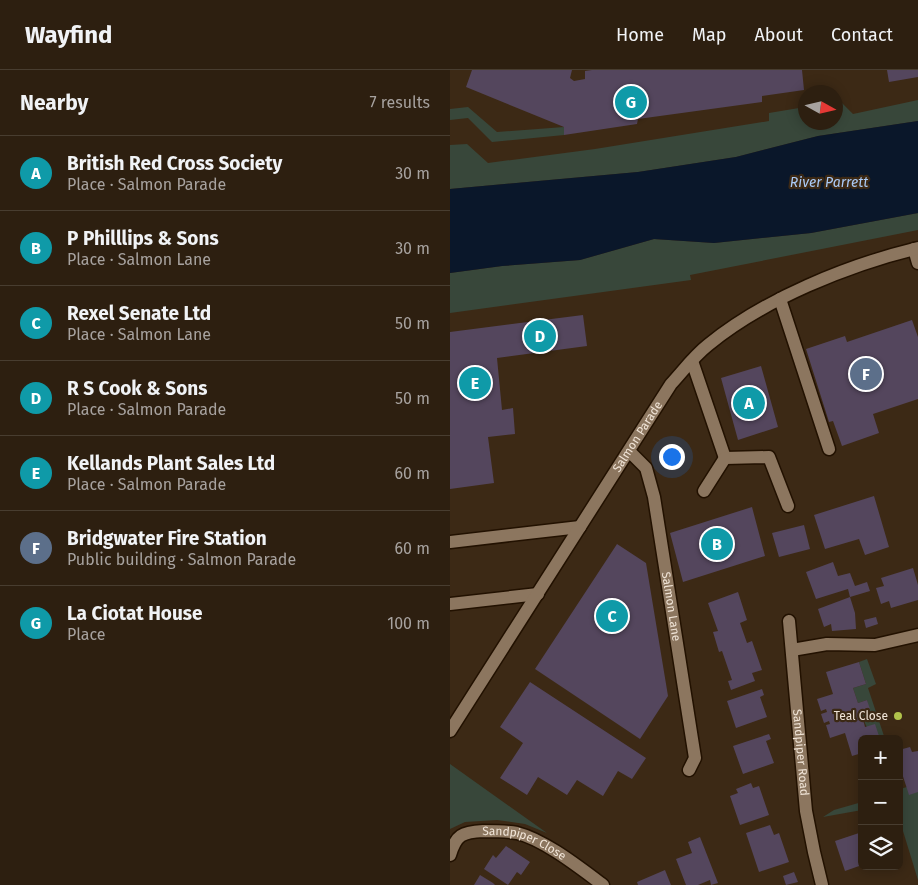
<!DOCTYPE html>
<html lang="en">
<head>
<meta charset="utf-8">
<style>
  :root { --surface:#2d1f10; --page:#352719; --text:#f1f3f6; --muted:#a7a29f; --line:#483d30; --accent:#2563eb }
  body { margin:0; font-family:"Fira Sans",sans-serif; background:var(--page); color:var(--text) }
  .controls { position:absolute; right:15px; bottom:15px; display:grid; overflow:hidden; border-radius:8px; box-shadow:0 2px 12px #0003 }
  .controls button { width:45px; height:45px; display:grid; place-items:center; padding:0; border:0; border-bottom:1px solid var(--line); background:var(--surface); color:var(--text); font:25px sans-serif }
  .compass { position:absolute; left:348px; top:15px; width:45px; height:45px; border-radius:50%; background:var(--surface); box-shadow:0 2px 12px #0003; rotate:98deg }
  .you { position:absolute; left:221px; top:386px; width:18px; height:18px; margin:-12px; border:4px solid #fff; border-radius:50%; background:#1a73e8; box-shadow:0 0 0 8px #1a73e833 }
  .badge { display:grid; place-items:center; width:32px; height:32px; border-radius:50%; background:var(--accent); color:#fff; font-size:16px; font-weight:700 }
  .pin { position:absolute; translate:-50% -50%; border:2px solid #fff; box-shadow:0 1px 5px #0006 }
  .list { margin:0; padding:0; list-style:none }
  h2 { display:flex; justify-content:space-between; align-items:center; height:65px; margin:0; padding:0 20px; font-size:21px }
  h2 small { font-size:16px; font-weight:400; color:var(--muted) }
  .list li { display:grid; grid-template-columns:32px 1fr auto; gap:15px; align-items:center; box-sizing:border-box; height:75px; padding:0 20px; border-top:1px solid var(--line) }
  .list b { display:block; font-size:19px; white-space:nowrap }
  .list p { margin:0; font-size:16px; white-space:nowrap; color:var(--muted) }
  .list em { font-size:16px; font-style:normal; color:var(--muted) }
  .icon { flex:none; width:28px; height:28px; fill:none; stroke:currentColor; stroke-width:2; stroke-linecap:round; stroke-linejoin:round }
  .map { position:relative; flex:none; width:468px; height:815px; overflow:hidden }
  header { display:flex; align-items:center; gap:30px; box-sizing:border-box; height:70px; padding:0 25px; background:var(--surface); border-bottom:1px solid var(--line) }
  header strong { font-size:24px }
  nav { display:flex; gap:28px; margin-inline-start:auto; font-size:18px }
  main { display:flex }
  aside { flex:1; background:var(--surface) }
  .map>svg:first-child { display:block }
  .green { fill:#38473a }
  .water { fill:#0a172a }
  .building { fill:#54465d }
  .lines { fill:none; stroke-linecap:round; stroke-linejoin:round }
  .minor-casing { stroke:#210; stroke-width:15 }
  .minor { stroke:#8c765f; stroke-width:12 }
  .poi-dot { fill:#b2c34b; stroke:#3c2915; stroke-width:2 }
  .labels { text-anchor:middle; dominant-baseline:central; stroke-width:4.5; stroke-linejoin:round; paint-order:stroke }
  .street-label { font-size:12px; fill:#f0e4d7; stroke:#3c2915 }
  .poi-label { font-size:12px; fill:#f0e4d7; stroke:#3c2915; text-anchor:end }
  .water-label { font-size:14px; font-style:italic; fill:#aacaf6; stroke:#3c2915 }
</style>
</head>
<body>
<header>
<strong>Wayfind</strong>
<nav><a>Home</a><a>Map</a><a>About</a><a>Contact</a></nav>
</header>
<main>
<aside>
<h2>Nearby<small>7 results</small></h2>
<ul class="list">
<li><span class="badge" style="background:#0f9aa8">A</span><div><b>British Red Cross Society</b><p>Place · Salmon Parade</p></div><em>30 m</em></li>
<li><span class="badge" style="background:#0f9aa8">B</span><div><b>P Philllips &amp; Sons</b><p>Place · Salmon Lane</p></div><em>30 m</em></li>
<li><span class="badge" style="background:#0f9aa8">C</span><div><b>Rexel Senate Ltd</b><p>Place · Salmon Lane</p></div><em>50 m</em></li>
<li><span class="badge" style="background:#0f9aa8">D</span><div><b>R S Cook &amp; Sons</b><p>Place · Salmon Parade</p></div><em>50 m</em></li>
<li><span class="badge" style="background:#0f9aa8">E</span><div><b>Kellands Plant Sales Ltd</b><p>Place · Salmon Parade</p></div><em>60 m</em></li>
<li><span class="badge" style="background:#5c6f8a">F</span><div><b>Bridgwater Fire Station</b><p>Public building · Salmon Parade</p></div><em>60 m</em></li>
<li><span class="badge" style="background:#0f9aa8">G</span><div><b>La Ciotat House</b><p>Place</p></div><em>100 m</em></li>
</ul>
</aside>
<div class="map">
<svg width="468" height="815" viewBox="0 0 468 815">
  <rect width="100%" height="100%" fill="#3c2915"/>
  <path class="green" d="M468,30v21l-100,15 -82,21 -98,15 -188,17v-44l17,-1 21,19 107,-14 174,-28v-8l36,-6 1,15h30v-19l5,-1 12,12z
    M18,37l29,25 67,-5v8l-72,7 -24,-24 -18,2v-11z
    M468,143v17l-228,45 1,5 -241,33v-40l52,-7 78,-6 74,-21 60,4 97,-10z
    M417,589l9,25 -8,4 17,51c-15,0 -21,-16 -24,-28l8,-2 -2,-9 -9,3 -5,-15 13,-4 -7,-22z
    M0,694l97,69 -22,-9 -28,-4 -32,2 -15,7z
    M449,717l1,2 7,-2 11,5v88l-19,-62z
    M412,732v8l-39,7 11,-7z"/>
  <path class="water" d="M468,51v92l-107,20 -97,10 -60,-4 -74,21 -78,6 -52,7v-84l188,-17 98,-15 82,-21z"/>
  <path class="building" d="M22,0h100l-2,8 4,3 11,-2v-8l7,-1h210l2,20 -42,6v6l-124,17 -1,5 -73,11v-8l-98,-40z
    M437,0h31v7l-29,5z
    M133,245l4,31 -90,12 5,52 11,-2 2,26 -27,3 6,46 -44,6v-157z
    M462,250l6,17v62l-45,15 6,19 -37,13 -9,-25 -4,1 -23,-73 39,-13 2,6z
    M311,296l17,61 -40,13 -17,-62z
    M424,426l15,51 -24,8 -6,-16 -34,10 -11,-34z
    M302,437l13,49 -82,26 -13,-49z
    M354,455l6,24 -31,8 -7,-24z
    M167,474l29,19 22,133 -28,43 -105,-70z
    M383,492l5,14 12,-3 5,13 12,-4 3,9 -20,6 -2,-8 -32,10 -10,-27z
    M463,498l5,17v15l-27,8 -2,-7 -8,3 -5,-16 8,-2 -3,-8z
    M288,522l9,28 -7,3 7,20 5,-2 10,29 -10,3 3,8 -24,9 -3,-9 4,-1 -10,-29 -3,1 -6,-20 5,-1 -10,-28z
    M400,527l5,16 1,16 -24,2 -1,-7 -7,3 -6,-18z
    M426,547l2,7 -12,4 -2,-8z
    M409,592l7,22 -13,4 5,15 9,-3 3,9 -9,2 4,16 10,-3 5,15h-18v14l-10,3 -7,-23 -15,5 -4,-13 4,-1 -1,-3 -5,2 -3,-9 6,-2 -1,-3 -5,2 -4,-12 16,-5 -7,-22z
    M80,612l116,76 -14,21 -14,-8 -15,25 -26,-16 -10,15 -29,-18 -11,18 -27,-17 23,-35 -23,-16z
    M312,619l2,6 -4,2 7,20 -31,11 -9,-27z
    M319,664l2,5 -5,2 8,22 -31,11 -10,-28z
    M460,677l2,5 6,-1v41l-9,3 -10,-31v-14z
    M301,713l2,5 6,-2 10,29 -29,10 -10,-29 8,-3 -2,-4z
    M320,755l4,10 5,-2 10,29 -30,10 -13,-39z
    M412,762v33l-17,6 -10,-30z
    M250,767l18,46 -7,2 -1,-5 -12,5h-12l-10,-26 16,-6 -4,-11z
    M56,776l24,16 -9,13 -4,-3 -9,13 -24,-16 9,-14 3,3z
    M215,800l6,15h-33l-1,-3z
    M344,802l4,10 -12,3 -3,-9z
    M30,805l13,8 2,2h-21z"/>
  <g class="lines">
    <g class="minor-casing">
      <g id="minor">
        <path d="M464,179l4,14"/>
        <path d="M330,229l49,150"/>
        <path d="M242,291l33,97"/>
        <path id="s1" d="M179,381l17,17 8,29 41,261 -6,12"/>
        <path d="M275,388l44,-1 19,49"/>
        <path d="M254,421l21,-33"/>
        <path d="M0,472l130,-15"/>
        <path d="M0,534l88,-10"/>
        <path id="s2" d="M339,551l17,190 8,41 8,33"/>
        <path d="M342,580l35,-6 48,1 43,-10"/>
        <path id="s3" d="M0,661l221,-347c12,-13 23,-28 37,-39 56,-46 140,-80 210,-97"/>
        <path id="s4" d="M0,785c6,-20 12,-23 33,-24 11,0 23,0 34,2 28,7 63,35 86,52"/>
      </g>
    </g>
    <use href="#minor" class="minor"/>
  </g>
  <circle class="poi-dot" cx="448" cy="646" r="5"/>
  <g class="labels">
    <g class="street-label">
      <text stroke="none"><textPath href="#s3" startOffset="349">Salmon Parade</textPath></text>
      <text stroke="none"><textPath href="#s1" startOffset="165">Salmon Lane</textPath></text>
      <text stroke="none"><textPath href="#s2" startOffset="132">Sandpiper Road</textPath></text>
      <text stroke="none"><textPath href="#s4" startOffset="89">Sandpiper Close</textPath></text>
    </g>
    <g class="poi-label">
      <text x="438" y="646">Teal Close</text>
    </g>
    <g class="water-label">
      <text x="379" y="112">River Parrett</text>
    </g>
  </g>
</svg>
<div class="controls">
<button>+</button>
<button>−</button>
<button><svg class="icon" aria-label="layers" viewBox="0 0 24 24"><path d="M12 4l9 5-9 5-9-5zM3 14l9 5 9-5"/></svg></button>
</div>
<svg class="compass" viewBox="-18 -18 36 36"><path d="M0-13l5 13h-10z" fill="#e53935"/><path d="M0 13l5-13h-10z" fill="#a7a29f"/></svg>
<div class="you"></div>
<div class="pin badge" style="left:299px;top:333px;background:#0f9aa8">A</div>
<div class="pin badge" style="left:267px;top:474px;background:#0f9aa8">B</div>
<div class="pin badge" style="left:162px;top:546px;background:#0f9aa8">C</div>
<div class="pin badge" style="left:90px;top:266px;background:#0f9aa8">D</div>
<div class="pin badge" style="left:25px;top:313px;background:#0f9aa8">E</div>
<div class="pin badge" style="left:416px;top:304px;background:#5c6f8a">F</div>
<div class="pin badge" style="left:181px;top:32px;background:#0f9aa8">G</div>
</div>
</main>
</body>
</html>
